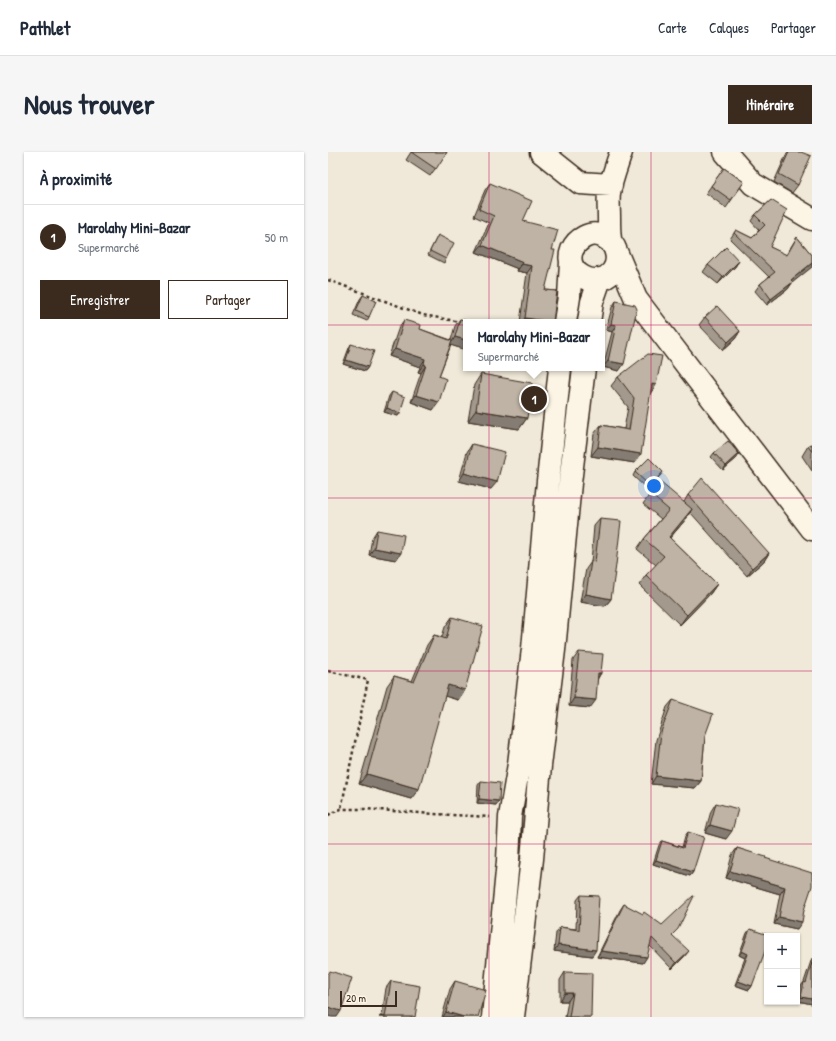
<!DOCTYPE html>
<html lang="fr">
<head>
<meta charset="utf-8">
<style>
  :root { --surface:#fff; --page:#f6f6f7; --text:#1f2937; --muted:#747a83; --line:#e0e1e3; --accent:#3b2a1e }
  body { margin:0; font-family:"Patrick Hand",sans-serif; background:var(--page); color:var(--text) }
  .controls { position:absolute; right:12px; bottom:12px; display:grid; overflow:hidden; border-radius:0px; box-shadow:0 1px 3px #0004 }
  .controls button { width:36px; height:36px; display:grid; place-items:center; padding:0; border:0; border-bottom:1px solid var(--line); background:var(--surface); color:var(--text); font:20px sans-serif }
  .scale { position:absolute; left:12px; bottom:10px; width:57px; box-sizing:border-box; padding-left:4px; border:2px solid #3b2a1e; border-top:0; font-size:11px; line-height:14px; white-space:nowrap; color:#3b2a1e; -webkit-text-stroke:3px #fcf5e5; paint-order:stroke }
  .you { position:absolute; left:326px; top:334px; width:14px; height:14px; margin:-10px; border:3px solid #fff; border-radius:50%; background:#1a73e8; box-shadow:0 0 0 6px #1a73e833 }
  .badge { display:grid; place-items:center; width:26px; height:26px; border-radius:50%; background:var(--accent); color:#fff; font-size:13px; font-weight:700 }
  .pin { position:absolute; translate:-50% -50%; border:2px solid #fff; box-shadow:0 1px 4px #0006 }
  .popup { position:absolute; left:135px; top:167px; width:142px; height:52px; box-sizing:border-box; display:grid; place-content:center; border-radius:0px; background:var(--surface); filter:drop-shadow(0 1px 3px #0005); font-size:13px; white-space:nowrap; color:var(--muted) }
  .popup b { font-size:15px; color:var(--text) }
  .popup::after { content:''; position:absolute; left:50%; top:100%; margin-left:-8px; border:8px solid transparent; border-top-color:var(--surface) }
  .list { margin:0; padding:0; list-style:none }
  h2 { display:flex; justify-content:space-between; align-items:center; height:52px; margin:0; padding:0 16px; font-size:17px }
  h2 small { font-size:13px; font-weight:400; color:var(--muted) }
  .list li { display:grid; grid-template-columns:26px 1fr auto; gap:12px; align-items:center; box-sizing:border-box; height:64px; padding:0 16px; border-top:1px solid var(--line) }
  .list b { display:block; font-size:15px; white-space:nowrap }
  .list p { margin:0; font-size:13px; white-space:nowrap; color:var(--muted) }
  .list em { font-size:13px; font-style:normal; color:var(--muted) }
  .actions { display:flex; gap:8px; padding:12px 16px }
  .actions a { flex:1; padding:9px 0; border:1px solid var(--accent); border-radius:0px; text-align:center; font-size:14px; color:var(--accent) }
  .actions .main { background:var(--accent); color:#fff }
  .map { position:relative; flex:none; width:484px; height:865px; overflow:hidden; border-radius:0px }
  header { display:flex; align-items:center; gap:24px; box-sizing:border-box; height:56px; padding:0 20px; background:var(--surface); border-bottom:1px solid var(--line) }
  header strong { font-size:19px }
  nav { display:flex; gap:22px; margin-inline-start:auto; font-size:14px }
  .intro { display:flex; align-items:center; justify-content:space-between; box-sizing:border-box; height:96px; padding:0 24px }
  h1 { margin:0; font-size:28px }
  .button { padding:10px 18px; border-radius:0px; background:var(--accent); color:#fff; font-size:14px; font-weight:700 }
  main { display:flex; gap:24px; padding:0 24px }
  aside { flex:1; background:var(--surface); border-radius:0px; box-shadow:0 1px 3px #0004 }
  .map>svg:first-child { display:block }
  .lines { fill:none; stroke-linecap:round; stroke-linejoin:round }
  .minor-casing { stroke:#3b2a1e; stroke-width:25 }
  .path { stroke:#3b2a1e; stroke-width:2.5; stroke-dasharray:3 3; stroke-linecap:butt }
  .minor { stroke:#fcf5e5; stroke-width:22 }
  .wall { fill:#a39a8d; stroke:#3b2a1e }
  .shaded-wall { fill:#857d73; stroke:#3b2a1e }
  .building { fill:#beb3a4; stroke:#3b2a1e }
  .grid { fill:none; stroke:#c2185b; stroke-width:1; stroke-opacity:0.55 }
</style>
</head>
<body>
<header>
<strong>Pathlet</strong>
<nav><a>Carte</a><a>Calques</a><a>Partager</a></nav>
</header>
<div class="intro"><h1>Nous trouver</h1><a class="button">Itinéraire</a></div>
<main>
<aside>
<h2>À proximité<small></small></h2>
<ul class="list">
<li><span class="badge">1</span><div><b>Marolahy Mini-Bazar</b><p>Supermarché</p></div><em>50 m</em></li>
</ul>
<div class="actions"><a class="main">Enregistrer</a><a>Partager</a></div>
</aside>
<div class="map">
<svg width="484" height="865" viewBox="0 0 484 865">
  <rect width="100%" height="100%" fill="#f0e9d9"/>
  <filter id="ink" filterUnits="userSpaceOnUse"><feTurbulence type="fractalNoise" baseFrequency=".025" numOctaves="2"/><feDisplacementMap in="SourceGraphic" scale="8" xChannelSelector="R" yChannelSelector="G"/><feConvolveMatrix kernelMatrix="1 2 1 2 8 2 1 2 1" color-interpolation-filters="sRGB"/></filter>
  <g filter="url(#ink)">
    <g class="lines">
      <g class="minor-casing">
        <path id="minor" d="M213,0l39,31 31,2
          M397,0l28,32 59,35
          M282,89c-3,-2 -6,-4 -8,-5 -12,-5 -25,3 -30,14 -9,23 24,41 40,22 5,-6 6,-15 3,-23 -1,-4 -5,-6 -5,-10 -1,-7 -1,-15 -1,-22 0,-7 -1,-16 0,-24 2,-13 8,-28 12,-41
          M287,97l21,50 176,230
          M237,170l4,-25 2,-35
          M261,170l3,-20 8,-23
          M165,865l15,-156 2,-44 9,-53 14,-115 15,-168 12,-113
          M185,865l19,-158 8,-93 14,-116 16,-167 14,-115"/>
      </g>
      <path class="path" d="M0,128l95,35 43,8
        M0,519l40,9 -27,129
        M0,663l13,-6h24l69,5 56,3"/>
      <use href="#minor" class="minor"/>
    </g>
    <path class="wall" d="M83,0h36l-17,24 -24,-16z
      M460,0h13l-3,33 -6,8 -18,-11 12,-27z
      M396,16l20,14 -18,26 -20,-15z
      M162,31l33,38 29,29 -7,40 12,1 -5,31h-32l7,-49 -10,-2 1,-2 -42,-17 13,-29 -15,-7 11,-26z
      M443,48l-1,47 16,8 11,-18 15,18v11l-20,16 -4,7 -21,16 -12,-14 5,-7 9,-7 -39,-38 6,-9 16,8 7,-8 -8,-9 4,-6z
      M110,83l8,24 -2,4 -16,-8z
      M411,109l-5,7 -16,16 -15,-12 5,-7z
      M35,143l6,22 -2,4 -14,-6 7,-16z
      M288,149l3,70 -16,-4 9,-35 -6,-2 6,-23z
      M377,165l35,14 -5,8 -12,11 -24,-25z
      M132,167l6,3v28l-15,-5 -12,31 -6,34 -22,-8 10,-29 -3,-1 2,-5 -31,-11 10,-29 5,-7 16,9 31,11 4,-14z
      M23,192l17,23 -3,4 -22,-7 6,-16z
      M153,222l46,44 -8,11 -51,-8 6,-36z
      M290,225l32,16 -15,70 -44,-7 3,-22 7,-9 23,4 4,-22 -17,-21z
      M64,240l8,21 -2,3 -14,-4 5,-16z
      M144,292l19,45 -32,-8 8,-29z
      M484,292v27l-10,-15 6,-10z
      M386,301l23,5 -14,12 -12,-13z
      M307,320h28l-3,4 -13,13 -14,-13z
      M322,342l34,8 4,-7 81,58 -5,8 -17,15 -57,-64 -4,7 -16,19 47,46 -7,10 -30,31 -41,-40 7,-10 10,-10 -19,-16 7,-10 17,-20 -18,-15z
      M272,367l11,80 -6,7 -25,-4 6,-33 5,-7 3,-36z
      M49,378l19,30 -27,-5 3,-17z
      M124,465l6,83 -13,-4 -34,103 -52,-15 28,-98 7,-10 18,5 15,-36 7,-10 8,2 3,-10z
      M251,500l22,21 -3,5 -8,30 -21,-2 4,-46z
      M345,548l32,36 -4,45 -6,7 -44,-4 5,-44 11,-33z
      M153,629l15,24 -19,-2 1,-18z
      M388,651l10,36 -21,-6 6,-22z
      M360,680l5,40 -3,4 -37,-12 6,-19 3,-4 20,6 3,-11z
      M409,696l28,10 39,52 -7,19 -23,-5 6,-30 -54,-16 6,-23z
      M253,743l11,61 -38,-5 2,-18 4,-6 16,2 1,-29z
      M296,752l49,32 11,21 -12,12 -22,-23 -7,17 -46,-6 23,-47z
      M422,777l2,57 -3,4 -14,-5 10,-27 -6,-3 8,-22z
      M484,806v46l-14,-3 3,-15 3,-4z
      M237,820l26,45h-26l3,-16h-8v-21z
      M63,829l24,36h-36l1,-1h2l4,-28z
      M127,829l23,36h-36l8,-28z"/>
    <path class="shaded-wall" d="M154,93l41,17 -5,7 -42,-17z
      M411,109l-5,7 -16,16 5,-7z
      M484,111v4l-25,20 4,-7z
      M194,112l10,2 -5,7 -10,-2z
      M465,130l-5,7 -21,16 4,-6z
      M197,166l28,4h-31z
      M283,172l5,1 -4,7 -6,-2z
      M412,179l-5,8 -12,11 5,-8z
      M127,185l11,3v10l-16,-5z
      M67,197l30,10 -5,8 -31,-11z
      M18,208l22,7 -3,4 -22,-7z
      M280,209l16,3 -5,7 -16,-4z
      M96,212l2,1 -5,8 -3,-1z
      M324,232l4,1 -6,9z
      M88,243l23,7 -6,8 -22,-8z
      M59,256l13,5 -2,3 -14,-4z
      M148,258l51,8 -8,11 -51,-8z
      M270,295l43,7 -6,9 -44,-7z
      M411,302l-2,4 -14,12 3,-4z
      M136,321l33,9 -6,7 -32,-8z
      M364,357l-6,10 -24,28 7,-10z
      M46,396l27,5 -5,7 -27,-5z
      M441,401l-5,8 -17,15 5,-8z
      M389,432l-7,10 -30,31 7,-10z
      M258,442l25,5 -6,7 -25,-4z
      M270,521h3l-5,8z
      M120,533l17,5 -7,10 -17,-5z
      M246,546l22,2 -6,8 -21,-2z
      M39,622l52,15 -8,10 -52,-15z
      M328,624l45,5 -6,7 -44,-4z
      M151,647l20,2 -3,4 -19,-2z
      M382,673l22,6 -6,8 -21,-6z
      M328,708l37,12 -3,4 -37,-12z
      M402,719l55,16 -5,7 -54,-16z
      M451,765l23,5 -5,7 -23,-5z
      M230,793l38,5 -4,6 -38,-5z
      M273,799l46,6 -4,6 -46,-6z
      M361,799l-5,6 -12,12 4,-6z
      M414,799l6,3 -3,4 -6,-3z
      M410,829l14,5 -3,4 -14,-5z
      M237,841h8l-5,8h-8z
      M473,845l11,2v5l-14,-3z
      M0,855l13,4 -4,6h-5l-4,-1z
      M118,860l18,5h-21z"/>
    <path class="building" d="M83,0h36l-11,17z
      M461,0h12l10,4 -13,29 -19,-11z
      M396,16l20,14 -13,18 -20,-14z
      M162,31l42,18 -9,20 35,9 -6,20h3l-10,40 12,1 -4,31 -28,-4 7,-52 -10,-2 1,-2 -41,-17 12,-29 -15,-7z
      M443,48l16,10 -17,37 17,8 10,-18 15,18v8l-21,17 2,2 -22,17 -11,-15 15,-12 -41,-39 2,-3 16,8 13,-13 -10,-10z
      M110,83l16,8 -8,16 -16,-8z
      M398,95l13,14 -16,16 -15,-12z
      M35,143l13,6 -7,16 -13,-6z
      M288,149l19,4 2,4 -13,55 -16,-3 8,-36 -5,-1z
      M389,154l23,25 -12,11 -23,-25z
      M132,167l12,3h-6v18l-11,-3z
      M76,168l17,5 -1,4 32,12 -13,35 7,3 -7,23 -23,-7 10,-30 -2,-1 1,-5 -30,-10z
      M23,192l23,7 -6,16 -22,-7z
      M320,202l14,2 -6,29 -4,-1 -11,70 -43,-7 3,-22 28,5 5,-32 -16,-21z
      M153,222l51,9 -5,35 -51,-8z
      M64,240l13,5 -5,16 -13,-5z
      M400,289l11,13 -13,12 -12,-13z
      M144,292l33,8 -8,30 -33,-9z
      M484,292v8l-4,-6z
      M321,306l14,14 -13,14 -15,-14z
      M374,326l67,75 -17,15 -64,-73z
      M332,330l32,27 -23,28 48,47 -30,31 -41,-40 18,-19 -20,-17 25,-29 -19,-16z
      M272,367l21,2 -5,44 -5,34 -25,-5 5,-33 4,1z
      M49,378l27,5 -3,18 -27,-5z
      M124,465l31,9 -18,64 -17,-5 -29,104 -52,-15 27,-98 20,6 20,-47 12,4z
      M251,500l24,2 -2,19h-3l-2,27 -22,-2z
      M345,548l40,14 -8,22 -4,45 -45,-5 5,-44z
      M153,629l19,2 -1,18 -20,-2z
      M388,651l22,6 -6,22 -22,-6z
      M360,680l16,5 -11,35 -37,-12 6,-19 21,7z
      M409,696l29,9 -1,1 47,15v13l-8,24 -2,12 -23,-5 6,-30 -55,-16z
      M253,743l18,1 -3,54 -38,-5 2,-18 19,3z
      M365,744h1l-16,33 -6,6 17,16 -13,12 -24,-25 -5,19 -46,-6 23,-47 19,10 1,-2 18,13z
      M422,777l21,7h-4v10l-15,40 -14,-5 10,-27 -6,-3z
      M484,811v36l-11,-2 3,-15 2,1z
      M2,819l22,7 -11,33 -13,-4v-32z
      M237,820l27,1 -1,44h-22l4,-24h-8z
      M63,829l29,5 -5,31h-36l1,-1 5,1z
      M127,829l31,9 -8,27h-14l-18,-5z"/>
  </g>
  <path class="grid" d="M161,0v865M323,0v865M0,173h484M0,346h484M0,519h484M0,692h484"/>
</svg>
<div class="controls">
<button>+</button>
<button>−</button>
</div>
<div class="scale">20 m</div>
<div class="you"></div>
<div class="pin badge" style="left:206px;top:247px">1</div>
<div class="popup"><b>Marolahy Mini-Bazar</b>Supermarché</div>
</div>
</main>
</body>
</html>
